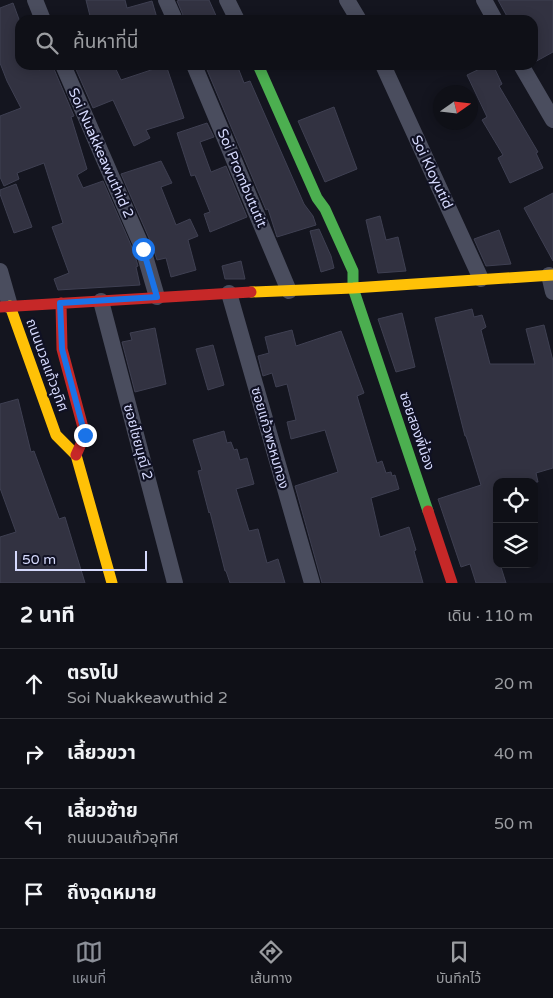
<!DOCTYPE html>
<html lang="th">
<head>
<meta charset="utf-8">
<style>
  :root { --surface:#0f1017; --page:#1d1e24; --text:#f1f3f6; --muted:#9b9da1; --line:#2f3036; --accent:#8c9099 }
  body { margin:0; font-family:"Varela Round","Noto Sans Thai",sans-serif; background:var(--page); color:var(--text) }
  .controls { position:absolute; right:15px; bottom:15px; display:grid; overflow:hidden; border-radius:10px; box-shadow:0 2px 12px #0003 }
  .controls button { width:45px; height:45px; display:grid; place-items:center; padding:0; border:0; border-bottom:1px solid var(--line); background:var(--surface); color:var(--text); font:25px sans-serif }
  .compass { position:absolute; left:433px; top:85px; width:45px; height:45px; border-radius:50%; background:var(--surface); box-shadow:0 2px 12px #0003; rotate:76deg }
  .scale { position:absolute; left:15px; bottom:12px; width:132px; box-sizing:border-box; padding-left:5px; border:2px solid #d5d9fc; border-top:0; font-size:14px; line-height:18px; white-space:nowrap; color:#d5d9fc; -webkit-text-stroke:4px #101123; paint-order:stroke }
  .stop { position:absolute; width:15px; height:15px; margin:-11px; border:4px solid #1a73e8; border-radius:50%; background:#fff }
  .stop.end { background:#1a73e8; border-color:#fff; box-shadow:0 1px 5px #0008 }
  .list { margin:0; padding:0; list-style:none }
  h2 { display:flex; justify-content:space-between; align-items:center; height:65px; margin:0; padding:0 20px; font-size:21px }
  h2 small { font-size:16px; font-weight:400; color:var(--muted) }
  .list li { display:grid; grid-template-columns:32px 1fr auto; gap:15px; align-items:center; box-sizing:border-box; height:70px; padding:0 20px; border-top:1px solid var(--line) }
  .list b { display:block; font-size:19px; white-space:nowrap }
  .list p { margin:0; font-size:16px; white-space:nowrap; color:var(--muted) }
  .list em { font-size:16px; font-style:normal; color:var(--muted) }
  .icon { flex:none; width:28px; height:28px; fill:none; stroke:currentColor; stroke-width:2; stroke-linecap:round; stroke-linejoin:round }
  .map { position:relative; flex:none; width:553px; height:583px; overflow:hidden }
  .search { position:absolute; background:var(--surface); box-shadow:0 2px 12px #0003; left:15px; right:15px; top:15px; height:55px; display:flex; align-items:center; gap:12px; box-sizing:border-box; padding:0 18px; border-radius:15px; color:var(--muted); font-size:19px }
  .sheet { height:345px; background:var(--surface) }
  nav { display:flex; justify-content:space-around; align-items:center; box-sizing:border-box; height:70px; border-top:1px solid var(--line); background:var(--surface); font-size:14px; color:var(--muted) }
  nav a { display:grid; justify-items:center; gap:2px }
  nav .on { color:var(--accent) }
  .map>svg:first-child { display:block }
  .building { fill:#323241; stroke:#3f4052 }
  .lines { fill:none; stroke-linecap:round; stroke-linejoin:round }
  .street { stroke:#4a4d5e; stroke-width:16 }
  .fast { stroke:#4caf50; stroke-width:11 }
  .slow { stroke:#ffc107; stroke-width:11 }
  .jam { stroke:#c62828; stroke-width:11 }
  .route { stroke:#1a73e8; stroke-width:6 }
  .labels { text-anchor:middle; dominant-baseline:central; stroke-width:4.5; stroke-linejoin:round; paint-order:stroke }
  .street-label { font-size:14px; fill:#d5d9fc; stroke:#101123 }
</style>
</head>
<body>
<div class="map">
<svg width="553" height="583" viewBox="0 0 553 583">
  <rect width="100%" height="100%" fill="#14151f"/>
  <path class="building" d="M86,0h39l2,8 25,-7 5,17 -8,2h-58z
    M180,0h29l9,20h-33l-8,-19z
    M498,0h55v52l-20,11v-43h-24z
    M13,3l7,19v43h17l2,5 14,-5 1,4 20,47 -3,1 16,52 -10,6 6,13 20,-7 31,71 4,14 -2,1 4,18 -82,5 -4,-11 15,-6 -17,-46 11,-4 -19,-60 -27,10 2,6 -15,7 -4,-9v-61l21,-8 -14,-27 -7,-18v-55z
    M74,65h40l7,15 45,-15 18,53 -38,12 4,8 -16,8 -21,-46 -20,8z
    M205,65h32l7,18 6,-2 54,123 9,12 3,9 -39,12 -9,-28 -2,1z
    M488,65h5l9,19 -3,2 39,66 -2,1 7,15 -33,15 -12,-25 5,-3 -21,-35 5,-3 -20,-42z
    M334,107l23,62 -32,13 -27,-61z
    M207,123l7,14 -14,5 11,30 15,-6 21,51 -37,15 -6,-18 6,-2 -15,-37 -4,1 -14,-43z
    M161,161l11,22 -11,4 15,38 14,-6 8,17 -10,4 8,30 -25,7 -5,-19 -9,2 -5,-15 -31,-71z
    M16,184l16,43 -18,6 -14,-39v-4z
    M553,193v68l-29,-53z
    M380,216l6,24 12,-3 8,34 -28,2 -12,-53z
    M319,229l12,27 3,12 -13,4 -11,-41z
    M499,230l12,34 -25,2 -12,-27z
    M241,261l4,18h-20l-3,-13z
    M472,309l2,8 8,-2 4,12 -5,3 9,34h45l-9,-35 18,-4 9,36v107l-17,5 2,9h-41v82h3l6,19h-30l-6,-19 -9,3 -23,-68 43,-14 -15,-49h-1l-30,-118z
    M402,313l13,54 -19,5 -18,-53z
    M155,328l11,56 -31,8 -13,-50 10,-2 -2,-7z
    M292,330l4,16 45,-15 23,62 -7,3 20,67 5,-2 4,12 5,-1 1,4 3,-1 4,14 -28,9 9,39 29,-10 7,23 -2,1 9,32h-101l-27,-97 43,-14 -13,-42 -34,9 -4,-17 9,-2 -9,-36 -11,3 -4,-14 -9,3 -5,-20 11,-3 -4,-16z
    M213,345l11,40 -16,5 -12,-41z
    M18,399l13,53 3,-1 25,68 6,-2 20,66h-85v-46l16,-5 -16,-44v-84z
    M224,431l3,12 4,-1 3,8 3,-1 3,11 7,-2 7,26 -18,5 13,42 9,-2 9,34 11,-4 7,24h-55l-4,-12h-1l-15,-59 -1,1 -11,-42 4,-1 -9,-30z"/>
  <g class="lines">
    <path class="street" d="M35,0l8,20
      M166,0l9,20
      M227,0l10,20
      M347,0l12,20
      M484,0l11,20
      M63,65l80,184 14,48
      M194,65l95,226
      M383,65l98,214
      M521,65l32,55
      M0,271l10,35
      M549,275l4,17
      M229,293l83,290
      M101,301l74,282"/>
    <path class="fast" d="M258,65l59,133 8,11 28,62v17l75,223"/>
    <path class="slow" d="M251,292l102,-4 200,-13
      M10,306l46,129 20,20 36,128"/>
    <path class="jam" d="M61,303l1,46 23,86 -9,20
      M0,307l251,-15
      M428,511l24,72"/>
  </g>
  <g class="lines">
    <path class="route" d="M85,435l-23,-86 -2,-46 97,-6 -14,-48"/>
  </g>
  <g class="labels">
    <g class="street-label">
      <text transform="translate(101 153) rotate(66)">Soi Nuakkeawuthid 2</text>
      <text transform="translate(432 172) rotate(65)">Soi Kloyutid</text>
      <text transform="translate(242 178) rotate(67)">Soi Prombututit</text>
      <text transform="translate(47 365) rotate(70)">ถนนนวลแก้วอุทิศ</text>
      <text transform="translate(417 431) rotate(71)">ซอยสองพี่น้อง</text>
      <text transform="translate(270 438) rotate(74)">ซอยแก้วพรหมทอง</text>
      <text transform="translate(138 442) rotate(75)">ซอยไชยมุณี 2</text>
    </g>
  </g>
</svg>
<div class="controls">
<button><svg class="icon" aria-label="locate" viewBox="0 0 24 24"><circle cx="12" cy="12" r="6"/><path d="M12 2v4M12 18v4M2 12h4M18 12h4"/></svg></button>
<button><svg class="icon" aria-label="layers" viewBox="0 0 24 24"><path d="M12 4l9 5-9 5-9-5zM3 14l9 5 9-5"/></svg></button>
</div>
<svg class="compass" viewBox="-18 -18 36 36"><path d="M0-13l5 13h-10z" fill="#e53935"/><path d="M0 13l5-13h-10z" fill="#9b9da1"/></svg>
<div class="scale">50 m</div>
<div class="stop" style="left:143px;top:249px"></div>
<div class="stop end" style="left:85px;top:435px"></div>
<div class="search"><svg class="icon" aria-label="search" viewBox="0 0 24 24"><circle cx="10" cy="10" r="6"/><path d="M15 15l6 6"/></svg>ค้นหาที่นี่</div>
</div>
<section class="sheet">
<h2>2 นาที<small>เดิน · 110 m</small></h2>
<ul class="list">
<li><svg class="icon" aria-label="ahead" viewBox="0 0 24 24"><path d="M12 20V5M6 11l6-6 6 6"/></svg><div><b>ตรงไป</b><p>Soi Nuakkeawuthid 2</p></div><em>20 m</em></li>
<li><svg class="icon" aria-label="right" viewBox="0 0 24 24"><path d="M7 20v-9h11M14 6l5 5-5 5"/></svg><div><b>เลี้ยวขวา</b></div><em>40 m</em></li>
<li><svg class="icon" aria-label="left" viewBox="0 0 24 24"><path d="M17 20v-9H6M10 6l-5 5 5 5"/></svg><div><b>เลี้ยวซ้าย</b><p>ถนนนวลแก้วอุทิศ</p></div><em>50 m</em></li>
<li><svg class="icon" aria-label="arrive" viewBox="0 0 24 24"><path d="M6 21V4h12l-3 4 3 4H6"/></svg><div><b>ถึงจุดหมาย</b></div></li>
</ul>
</section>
<nav>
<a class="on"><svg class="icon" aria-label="map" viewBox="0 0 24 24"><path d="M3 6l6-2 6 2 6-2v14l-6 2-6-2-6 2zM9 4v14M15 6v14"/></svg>แผนที่</a>
<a><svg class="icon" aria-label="directions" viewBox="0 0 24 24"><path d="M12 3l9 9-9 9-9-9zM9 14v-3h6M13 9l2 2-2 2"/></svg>เส้นทาง</a>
<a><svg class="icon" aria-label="saved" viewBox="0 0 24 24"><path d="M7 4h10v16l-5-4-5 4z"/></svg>บันทึกไว้</a>
</nav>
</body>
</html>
